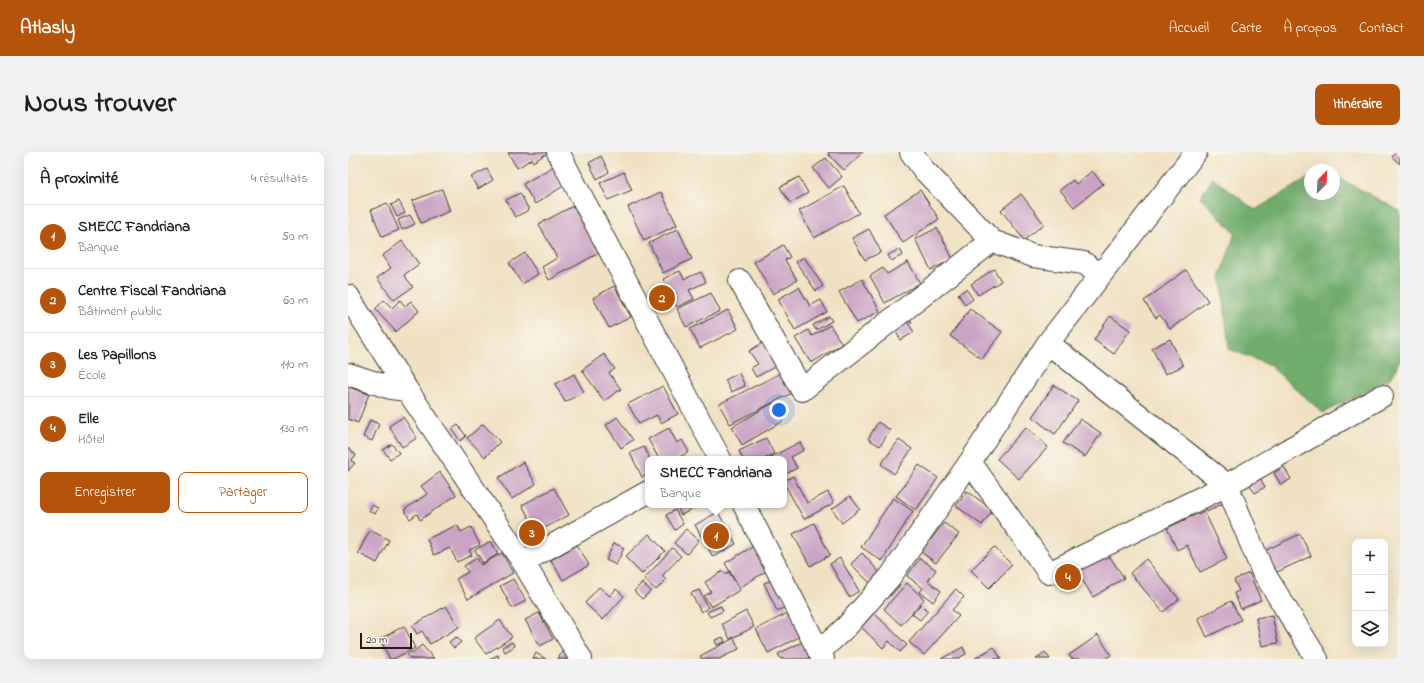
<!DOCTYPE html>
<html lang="fr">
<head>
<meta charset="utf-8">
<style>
  :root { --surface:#fff; --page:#f2f2f2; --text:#202124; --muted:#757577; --line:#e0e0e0; --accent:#b45309 }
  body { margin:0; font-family:"Indie Flower",sans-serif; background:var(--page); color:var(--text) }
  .controls { position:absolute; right:12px; bottom:12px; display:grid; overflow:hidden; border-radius:8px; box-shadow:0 4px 16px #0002 }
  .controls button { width:36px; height:36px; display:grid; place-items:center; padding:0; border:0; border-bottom:1px solid var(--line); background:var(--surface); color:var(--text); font:20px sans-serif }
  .compass { position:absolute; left:956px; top:12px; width:36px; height:36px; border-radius:50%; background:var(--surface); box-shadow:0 4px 16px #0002; rotate:24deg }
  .scale { position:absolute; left:12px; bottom:10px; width:52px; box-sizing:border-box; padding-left:4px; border:2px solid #1c1c1c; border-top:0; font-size:11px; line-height:14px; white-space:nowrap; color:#1c1c1c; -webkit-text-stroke:3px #fbf7ec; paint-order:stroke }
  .you { position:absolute; left:431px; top:258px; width:14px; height:14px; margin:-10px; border:3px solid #fff; border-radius:50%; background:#1a73e8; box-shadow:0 0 0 6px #1a73e833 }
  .badge { display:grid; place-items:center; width:26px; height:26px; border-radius:50%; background:var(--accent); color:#fff; font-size:13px; font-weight:700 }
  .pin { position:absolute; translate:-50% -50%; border:2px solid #fff; box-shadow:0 1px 4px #0006 }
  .popup { position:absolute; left:297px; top:304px; width:142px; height:52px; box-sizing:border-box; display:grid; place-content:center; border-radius:8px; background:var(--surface); filter:drop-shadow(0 1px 3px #0005); font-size:13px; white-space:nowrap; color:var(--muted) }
  .popup b { font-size:15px; color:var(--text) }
  .popup::after { content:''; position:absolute; left:50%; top:100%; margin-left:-8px; border:8px solid transparent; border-top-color:var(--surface) }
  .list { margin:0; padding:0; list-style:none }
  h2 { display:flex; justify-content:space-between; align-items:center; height:52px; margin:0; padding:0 16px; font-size:17px }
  h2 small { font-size:13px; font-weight:400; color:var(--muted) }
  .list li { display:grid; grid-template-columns:26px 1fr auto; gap:12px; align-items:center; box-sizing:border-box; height:64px; padding:0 16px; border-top:1px solid var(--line) }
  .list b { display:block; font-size:15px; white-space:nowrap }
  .list p { margin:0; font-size:13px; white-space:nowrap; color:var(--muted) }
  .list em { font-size:13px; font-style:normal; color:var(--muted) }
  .actions { display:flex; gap:8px; padding:12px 16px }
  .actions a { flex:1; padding:9px 0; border:1px solid var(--accent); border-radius:8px; text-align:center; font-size:14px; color:var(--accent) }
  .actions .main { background:var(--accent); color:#fff }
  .icon { flex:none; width:22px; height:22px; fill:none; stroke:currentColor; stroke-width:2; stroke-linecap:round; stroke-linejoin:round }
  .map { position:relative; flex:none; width:1052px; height:507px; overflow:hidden; border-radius:8px }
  header { display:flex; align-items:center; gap:24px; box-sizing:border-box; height:56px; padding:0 20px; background:var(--accent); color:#fff }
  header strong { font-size:19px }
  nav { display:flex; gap:22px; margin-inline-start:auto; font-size:14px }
  .intro { display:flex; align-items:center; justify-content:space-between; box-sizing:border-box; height:96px; padding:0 24px }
  h1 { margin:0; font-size:28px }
  .button { padding:10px 18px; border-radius:8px; background:var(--accent); color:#fff; font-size:14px; font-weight:700 }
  main { display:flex; gap:24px; padding:0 24px }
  aside { flex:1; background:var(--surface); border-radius:8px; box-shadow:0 4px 16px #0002 }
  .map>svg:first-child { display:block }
  .forest { fill:#70ac6c; stroke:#466444 }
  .building { fill:#cba4c5 }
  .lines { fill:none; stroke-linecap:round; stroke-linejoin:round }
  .minor-casing { stroke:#3c3a35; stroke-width:24 }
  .major-casing { stroke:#3c3a35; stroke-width:24 }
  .minor { stroke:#fff; stroke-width:22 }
  .major { stroke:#fff; stroke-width:22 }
</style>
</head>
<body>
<header>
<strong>Atlasly</strong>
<nav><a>Accueil</a><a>Carte</a><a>À propos</a><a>Contact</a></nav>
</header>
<div class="intro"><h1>Nous trouver</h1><a class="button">Itinéraire</a></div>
<main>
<aside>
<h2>À proximité<small>4 résultats</small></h2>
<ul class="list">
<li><span class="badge">1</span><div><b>SMECC Fandriana</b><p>Banque</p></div><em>50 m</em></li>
<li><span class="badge">2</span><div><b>Centre Fiscal Fandriana</b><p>Bâtiment public</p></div><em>60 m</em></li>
<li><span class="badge">3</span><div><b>Les Papillons</b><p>École</p></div><em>110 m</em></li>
<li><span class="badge">4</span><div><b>Elle</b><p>Hôtel</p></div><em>130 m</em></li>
</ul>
<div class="actions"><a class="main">Enregistrer</a><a>Partager</a></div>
</aside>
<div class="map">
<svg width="1052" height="507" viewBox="0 0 1052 507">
  <rect width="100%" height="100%" fill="#fbf7ec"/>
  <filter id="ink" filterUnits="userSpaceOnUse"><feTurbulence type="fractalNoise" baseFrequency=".025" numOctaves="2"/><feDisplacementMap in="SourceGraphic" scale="8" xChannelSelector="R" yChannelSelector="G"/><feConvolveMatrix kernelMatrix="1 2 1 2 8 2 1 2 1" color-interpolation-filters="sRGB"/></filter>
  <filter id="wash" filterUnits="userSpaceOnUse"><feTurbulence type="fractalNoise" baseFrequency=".012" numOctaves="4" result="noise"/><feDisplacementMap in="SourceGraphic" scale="16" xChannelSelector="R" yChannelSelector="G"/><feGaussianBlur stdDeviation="0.9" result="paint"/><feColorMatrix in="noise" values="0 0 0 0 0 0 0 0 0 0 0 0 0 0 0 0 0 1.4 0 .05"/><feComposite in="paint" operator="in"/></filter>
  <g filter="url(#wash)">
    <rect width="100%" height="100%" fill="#f0e1c3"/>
    <path class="forest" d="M986,23l66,36v151l-8,15 -69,36 -54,-48 -40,-16 -8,-74 14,-42 -35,-36 13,-19 42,32 55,-33v17h24z"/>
    <g id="blocks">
      <path class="building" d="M162,0h39l-16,10 -1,-3 -15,9 -9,-15z
        M481,0h34l-19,18 -16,-16z
        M1048,0h4v12l-8,-7z
        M253,4l8,16 -12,7 -8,-16z
        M478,6l16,19 -13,11 -16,-20z
        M206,14l11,19 -30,19 -12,-20z
        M139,17l6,11 -15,9 -7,-12z
        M744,19l11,13 -29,23 -14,-17 13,-10 3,4z
        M276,20l8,18 -24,10 -8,-17z
        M451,25l9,16 -18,10 -10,-16z
        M496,34l15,27 -45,25 -15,-27z
        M94,37l8,22 -29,12 -9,-22z
        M572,38l19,29 -36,24 -19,-29z
        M313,40l16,33 -33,16 -16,-34z
        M172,41l9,17 -14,7 -9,-17z
        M673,42l23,30 -20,16 -23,-30z
        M51,49l6,12 -8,4 -6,-12z
        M39,51l12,27 -17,7 -11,-27z
        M225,54l26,47 -50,27 -7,-13 15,-9 -18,-34z
        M62,63l5,9 -13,6 -4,-10z
        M589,76l16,31 -22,11 -16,-31z
        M330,77l14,30 -29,14 -14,-30z
        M521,77l12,23 -16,8 -13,-22z
        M54,89l17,23 -15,11 9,12 -19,13 -17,-22 14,-10 -9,-12z
        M435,93l7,12 -5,3 12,20 -24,14 -19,-32z
        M552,97l3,6 -12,6 -3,-6z
        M177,101l13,21 -16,10 -13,-21z
        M456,105l19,29 -7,5 -20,-29z
        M560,110l12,21 -35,20 -15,-27 13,-8 4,6z
        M646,117l7,12 -23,14 -7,-11z
        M838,118l22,31 -38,28 -10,-14 -4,3 -12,-17z
        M332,119l4,8 17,-7 5,10 -17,8 5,9 -17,8 -4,-7 -5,2 -7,-15 5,-2 -3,-6z
        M514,127l18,32 -23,12 -18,-31z
        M266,134l17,31 -22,11 -16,-30z
        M451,135l11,19 11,-6 6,12 -32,18 -17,-31z
        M618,137l7,10 -8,6 -7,-11z
        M363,141l9,18 -34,16 -9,-18z
        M36,148l8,8 8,-8 5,6 6,-5 8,10 -23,21 -21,-23z
        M622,157l32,23 -20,27 -32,-23z
        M380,158l10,19 -38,19 -10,-19z
        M481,164l3,5 -16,9 -3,-5z
        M762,164l20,14 -16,24 -20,-14z
        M560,165l4,5 -4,1 6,9 -13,8 -8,-13z
        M482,173l12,19 -31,19 -16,-25 13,-8 4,6z
        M822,187l13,27 -18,8 -13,-26z
        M416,190l14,23 -22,12 -5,-9 7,-4 -9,-13z
        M256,202l11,15 -6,4 12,16 -17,12 -22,-31z
        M391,221l6,13 -14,6 -6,-12z
        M433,221l11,20 -62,31 -11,-20z
        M226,222l10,18 -19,10 -10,-18z
        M706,233l24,16 -23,33 -23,-17z
        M315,234l15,28 -17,9 -4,-8 -18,9 -11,-20z
        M0,235l21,7 -11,29 -10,-4z
        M425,251l10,18 -41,24 -10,-18z
        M55,265l14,21 -15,9 -13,-21z
        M269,265l16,23 -12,8 -15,-23z
        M732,267l21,14 -16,24 -22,-14z
        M22,268l9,4 -7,17 -9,-4z
        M530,270l12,8 -10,16 -12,-7z
        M135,272l17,18 -15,15 -18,-19z
        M110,273l8,11 -6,5 -8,-12z
        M678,275l22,20 -29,32 -22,-20z
        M321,276l8,15 5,-3 7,12 -14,7h-16l-11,-20z
        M418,286l8,16 -10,5h-21l-4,-8z
        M551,288l13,9 -18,25 -13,-10z
        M452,290l4,8 -13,7 6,11 -13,7v-16h-17z
        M44,292l7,9 -9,6 -7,-9z
        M296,295l6,12h-2v15l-6,3 -12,-24z
        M0,296l8,7 -5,6 4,2 -7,8z
        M175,310l13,22 -24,15 -14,-21z
        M571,313l19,13 -22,32 -20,-14z
        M936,315l7,12 -10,6 -7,-12z
        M92,320l16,23 -36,25 -3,-6 -7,5 -6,-9 23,-16 -6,-8z
        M445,324l14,27 21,-11 6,11 -30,16 -20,-36v-2z
        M911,324l6,11 -10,6 -7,-11z
        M206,336l15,27 -32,17 -15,-27z
        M619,339l26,19 -11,15 -26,-19z
        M872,343l4,8 -17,8 -4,-9z
        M502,344l10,13 -18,14 -10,-14z
        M545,346l20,13 -31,50 -21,-14z
        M24,353l6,3 -3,6 -6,-3z
        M328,353h25l-20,10z
        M327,358l8,14 -8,6 -9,-15z
        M856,359l23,48 -27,13 -13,-27 -10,5 -10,-22z
        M370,360l18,32 -23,13 -18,-32z
        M466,371l16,32 -20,11 -17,-32z
        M596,371l15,11 -23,29 -15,-11z
        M109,373l4,7 10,-5 9,18 -11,5 3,5 -15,7 -7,-14 -16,7 -7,-16z
        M338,377l13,11 -12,14 -13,-11z
        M22,378l19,10 -12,23 -19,-10z
        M301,382l16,17 -23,23 -17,-17z
        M952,382l11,22 -36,17 -11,-22z
        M143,389l7,13 -15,9 -8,-13z
        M266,391l10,5 -8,17 -10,-5z
        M229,393l12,20 -26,15 -12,-20z
        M406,394l14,24 -29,18 -14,-25z
        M646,395l18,18 -23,23 -18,-18z
        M324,396l9,8 -19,20 4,4 -10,10 -12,-11z
        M758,399l18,27 -31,19 -17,-27z
        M154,401l11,20 -45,26 -12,-20 12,-7 -4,-6 13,-8 4,7z
        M514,401l18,20 -10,10 -19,-19z
        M492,406l19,33 -10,6 -19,-33z
        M572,406l16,12 -8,11 13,10 -8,11 -13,-10 3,-4 -16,-12z
        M798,407l33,40 -16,13 -33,-39z
        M375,419l2,3 4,-2 11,18 -29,17 -7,-11 7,-4 -6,-10z
        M901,421l12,27 -20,9 -7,-16 5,-2 -5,-11z
        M165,427l13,22 -14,7 -12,-22z
        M426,427l13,27 -10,5 -13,-28z
        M546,428l6,5 -10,11 -5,-5z
        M294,431l9,8 -9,8 -8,-8z
        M559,431l17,16 -23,26 -17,-16z
        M251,435l11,9 6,-7 8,7 -21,24 -18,-17z
        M608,437l8,8 -12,13 7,6 -35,39 -15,-13z
        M351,438l9,18 -7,4 -10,-19z
        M883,449l10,19 -34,17 -9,-19z
        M573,452l7,7 -8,9 -8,-6z
        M98,454l13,21 -29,17 -8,-13 -5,3 -5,-8z
        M373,454l2,5 -13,6 -3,-5z
        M398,459l8,16 -24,12 -8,-15z
        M442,460l11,24 -33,17 -12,-24z
        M191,461l14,26 -13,7 -15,-26z
        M526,461l33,32 -7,7 -11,-11 -6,7 -22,-21z
        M924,463l6,28 -16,3 -6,-28z
        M152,468l12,17 -26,17 -12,-16z
        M56,474l11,22 -22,11h-3l-10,-20z
        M750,483l13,20 -6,4h-33l-3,-4z
        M108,485l5,5 -7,6 -5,-6z
        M375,485l2,5 -8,3 -2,-5z
        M386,486l5,11 -20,10h-17l-2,-3z
        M164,490l3,4 -10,6 -3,-5z
        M454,490l9,17h-30l-3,-5z
        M74,493l12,14h-23l-4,-4 4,-3 1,1z
        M217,494l7,13h-14z
        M615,495l3,7 -9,5h-16z
        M646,495l7,12h-27z
        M697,500l5,7h-14z
        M188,501l10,6h-13z
        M150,503l1,4h-9z"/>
    </g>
  </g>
  <g filter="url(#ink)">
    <use href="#blocks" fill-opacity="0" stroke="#3c3a35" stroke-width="1"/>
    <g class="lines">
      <g class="minor-casing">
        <path id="minor" d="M563,0l13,18 68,71 41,15 51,7 16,12
          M392,129l62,109 190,-149
          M0,144l59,94 116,172 58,97
          M700,191l179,142 35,85 55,89
          M0,222l43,14 16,2
          M622,310l79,111 178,-88 155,-89
          M175,410l125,-70
          M471,500l28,-26 43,-49 80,-115 78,-119 148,-191"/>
      </g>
      <g class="major-casing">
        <path id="major" d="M210,0l162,307
          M396,353l79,154"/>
      </g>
      <use href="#minor" class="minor"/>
      <use href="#major" class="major"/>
    </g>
  </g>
</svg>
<div class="controls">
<button>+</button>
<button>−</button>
<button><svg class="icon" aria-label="layers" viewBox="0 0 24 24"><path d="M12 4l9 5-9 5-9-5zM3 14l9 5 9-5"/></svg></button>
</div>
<svg class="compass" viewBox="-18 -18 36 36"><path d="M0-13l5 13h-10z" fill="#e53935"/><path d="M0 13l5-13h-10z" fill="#757577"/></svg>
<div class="scale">20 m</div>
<div class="you"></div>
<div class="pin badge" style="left:368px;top:384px">1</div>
<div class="popup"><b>SMECC Fandriana</b>Banque</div>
<div class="pin badge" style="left:314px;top:146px">2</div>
<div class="pin badge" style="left:184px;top:381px">3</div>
<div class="pin badge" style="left:720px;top:425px">4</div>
</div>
</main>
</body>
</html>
